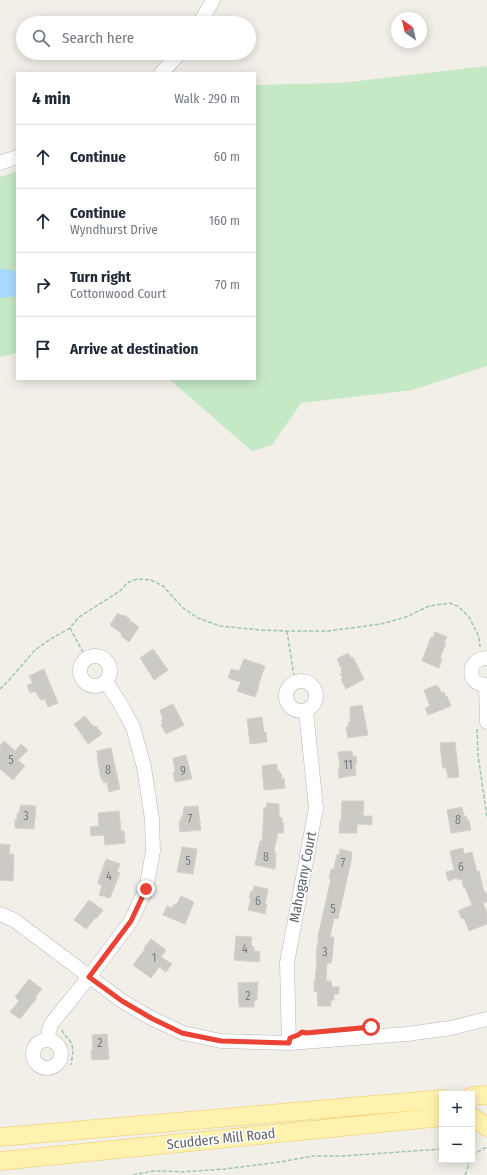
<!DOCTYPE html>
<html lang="en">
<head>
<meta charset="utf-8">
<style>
  :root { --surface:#fff; --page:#f6f6f7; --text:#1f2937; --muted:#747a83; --line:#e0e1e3 }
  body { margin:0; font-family:"Fira Sans Condensed",sans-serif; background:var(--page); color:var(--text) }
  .controls { position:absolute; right:12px; bottom:12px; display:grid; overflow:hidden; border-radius:0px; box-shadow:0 2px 10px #0003 }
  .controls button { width:36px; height:36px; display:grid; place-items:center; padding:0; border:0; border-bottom:1px solid var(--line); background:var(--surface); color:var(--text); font:20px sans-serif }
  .compass { position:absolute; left:391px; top:12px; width:36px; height:36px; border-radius:50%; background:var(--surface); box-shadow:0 2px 10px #0003; rotate:326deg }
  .stop { position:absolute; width:12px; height:12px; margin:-9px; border:3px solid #ea4335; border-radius:50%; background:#fff }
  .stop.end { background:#ea4335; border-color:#fff; box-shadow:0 1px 4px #0008 }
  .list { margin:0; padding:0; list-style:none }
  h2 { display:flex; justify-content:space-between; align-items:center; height:52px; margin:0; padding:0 16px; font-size:17px }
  h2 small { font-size:13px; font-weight:400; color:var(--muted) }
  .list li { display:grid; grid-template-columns:26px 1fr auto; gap:12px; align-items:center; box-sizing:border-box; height:64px; padding:0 16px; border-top:1px solid var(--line) }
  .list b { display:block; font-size:15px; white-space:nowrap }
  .list p { margin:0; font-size:13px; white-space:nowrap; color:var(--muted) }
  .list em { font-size:13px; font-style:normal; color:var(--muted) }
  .icon { flex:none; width:22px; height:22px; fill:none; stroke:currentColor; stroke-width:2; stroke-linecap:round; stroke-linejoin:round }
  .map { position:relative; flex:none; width:487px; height:1175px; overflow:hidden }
  .search { position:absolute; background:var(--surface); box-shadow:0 2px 10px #0003; left:16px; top:16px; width:240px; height:44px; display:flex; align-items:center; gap:10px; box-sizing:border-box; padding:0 14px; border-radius:22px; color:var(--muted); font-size:15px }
  .panel { position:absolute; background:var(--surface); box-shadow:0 2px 10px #0003; left:16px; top:72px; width:240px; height:308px; border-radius:0px }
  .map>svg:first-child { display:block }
  .green { fill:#c5e8c5 }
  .water { fill:#aadaff }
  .building { fill:#cccac5; stroke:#d6d1c6 }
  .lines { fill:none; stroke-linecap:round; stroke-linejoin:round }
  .minor-casing { stroke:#b5b8bc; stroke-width:15 }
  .major-casing { stroke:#f2c960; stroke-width:19 }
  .path { stroke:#9cc7a9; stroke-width:1.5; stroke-dasharray:4 2; stroke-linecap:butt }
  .minor { stroke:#fff; stroke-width:14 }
  .major { stroke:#fff2af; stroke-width:18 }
  .route { stroke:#ea4335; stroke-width:5 }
  .labels { text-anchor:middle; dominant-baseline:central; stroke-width:3; stroke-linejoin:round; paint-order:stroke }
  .number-label { font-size:12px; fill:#7a7d7f }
  .street-label { font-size:14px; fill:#5f6368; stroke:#fff }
</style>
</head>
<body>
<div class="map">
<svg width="487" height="1175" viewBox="0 0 487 1175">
  <rect width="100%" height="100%" fill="#f1efe8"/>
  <path class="green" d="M487,66v300l-75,24 -111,13 -29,42 -20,6 -83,-72h86v-294l86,-2z
    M17,171v182l-17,4v-180z"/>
  <path class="water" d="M3,268l14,4v24l-17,2v-29z"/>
  <path class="building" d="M118,613l4,3 2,-1 6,4 -1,1 10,7 -10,15 -8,-6 1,-2 -12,-9z
    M435,632l12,5 -3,6h2l-6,15 2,1 -3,9 -17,-7 9,-24 2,1z
    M153,649l15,21 -14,10 -14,-22z
    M348,653l3,5 2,-1 11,22 -18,10 -5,-10 2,-1 -3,-4 2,-1 -1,-3h1l-5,-11z
    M244,659l21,7 -7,20h1l-4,11 -18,-6 4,-9 -13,-4 3,-9 8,2z
    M44,669l14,34 -10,4 -3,-8 -4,1 -6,-9 -5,2 -3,-8 6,-2 -4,-7z
    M437,685l5,8 2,-1 2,5 1,-1 4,10 -23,9 -3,-7 5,-2 -6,-16z
    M173,704l11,21 -18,9 -5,-9 2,-1 -2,-4 2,-1 -3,-9z
    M362,705l6,30 -20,3 -2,-11h2v-4l2,-1v-15z
    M85,716l7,9 3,2 1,-1 6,8 -14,10 -14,-20z
    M262,717l2,16 2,-1 1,10 -17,2 -3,-25z
    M4,741l11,10 6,-7 7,6 -10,10 7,6 -12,14 -13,-11v-23z
    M455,742l4,35 -11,1 -2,-10h-3l-1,-4 -2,-21z
    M111,748l9,41 -11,3 -2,-10 -4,1v-4h-2l-4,-22h1l-1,-6z
    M352,751l1,5h3l1,7h-2l1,12 -17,3 -1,-10 2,-1 -2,-15z
    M186,755l6,24 -17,3 -2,-9 2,-1 -2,-14z
    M277,764v6h2v3h2l1,6 2,-1 1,10 -21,2 -2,-24z
    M342,801h22l-1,15h9v9l-15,-1v9h-18l1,-12h1z
    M267,803l12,1v11h1v3h2v5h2l-1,10h-5l-4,17 1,1 -1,3h2l-1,15 -20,-4 5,-24h2l2,-33h2z
    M21,805l15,1 -2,23 -19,-1v-9h2v-6h2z
    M198,806l3,24 -21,2 -1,-11h2v-4l2,-1 1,-9z
    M462,807l2,9h2l1,4h2l2,10 -20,3 -4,-23z
    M119,811l2,20h3l1,12 -20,2 -1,-10 -13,1 -1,-9 9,-1 -1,-13z
    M0,844l10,1 -1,9h5l-1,27 -13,-1z
    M182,847l15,2 -4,25 -16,-2z
    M463,848l1,6 8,-2 5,20 2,-1 5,21 1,-1 2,4v7l-4,1 4,10v11l-18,7 -5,-13 -2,1 -4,-8 14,-6 -7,-18h-2l-1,-8 -4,1 -1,-2 -9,3 -2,-9 8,-2 -4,-19z
    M340,849l12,3 -1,5h1l-13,57 -1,5 -4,-1 -4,19h4l-2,22 -1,4h-4l-1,18h5l1,6h7v7h-5v6h-3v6h-13l-1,-15 -3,1v-10h1l2,-24h-1l1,-13h1v-9l13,-57h-2l2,-10h3l3,-15 2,1z
    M106,859l14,5 -3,8 3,1 -10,25 -11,-3 3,-10 -4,-1 1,-5z
    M254,886l14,3 -3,15h2l-2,10 -17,-4 3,-12h-2l2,-7h2z
    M181,896l13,6 -9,22 -22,-9 4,-9 5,2 2,-4 2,1 2,-3z
    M89,900l14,10 -6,8 -1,-1 -10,12 -12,-9z
    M236,936l16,1 -1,6 1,3 2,1v4l6,1 -1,10 -25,-2z
    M151,939l15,11 -5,7 11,7 -6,8 -7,-5 -8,11 -18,-13 12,-16 -1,-1z
    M29,979l13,10 -7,8 2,1 -17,21 -10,-7 9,-11 -4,-4z
    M258,982l-1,18 -3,1v6h-15l-1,-24z
    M107,1034l2,25 -17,1 -1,-10h2l-1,-15z"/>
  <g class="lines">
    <g class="minor-casing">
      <path id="minor" d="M200,23l13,-23
        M161,73l19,-20
        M0,163l17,-6
        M80 671a15 15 0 1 1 30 0a15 15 0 1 1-30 0Z
        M487,658c-21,0 -21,28 0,27
        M286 696a15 15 0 1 1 30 0a15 15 0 1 1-30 0Z
        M486,685l1,37
        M0,914l14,6 108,81 29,17 32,15 38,8 68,2 118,-9 44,-6 36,-9
        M48,1039l1,-8 2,-7 38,-47 42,-56 15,-32 7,-38 -1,-32 -8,-52 -11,-40 -15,-27 -12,-18
        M33 1054a14 14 0 1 1 28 0a14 14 0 1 1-28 0Z
        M289,1043l-2,-80 29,-155 -10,-97"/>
    </g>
    <g class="major-casing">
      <path id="major" d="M472,1096l15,-1
        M472,1117l15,10
        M0,1137l442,-38
        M0,1161l442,-44"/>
    </g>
    <path class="path" d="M70,628l16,30
      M287,631l8,52
      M0,689l10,-10 25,-29 14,-10 21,-12 9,-11 41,-26 7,-8 10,-4 14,1 12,6 20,22 15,10 22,8 41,4 26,1h41l53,-7 25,-7 23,-11 21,-3 9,4 10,10 10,20 1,10
      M477,729l1,26 9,62
      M62,1030c2,5 5,7 8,11 5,7 2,16 1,24
      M472,1155l15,-8
      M133,1175l20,-4h12l16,1 44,-3 55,-7 33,-6h30l99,-7
      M465,1175l4,-11 -1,-4"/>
    <use href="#minor" class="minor"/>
    <use href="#major" class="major"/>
  </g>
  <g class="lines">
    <path class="route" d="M146,889l-15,32 -42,56 33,24 29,17 31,15 39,8 68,2 1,-5 8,-3 4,-3 4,1 65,-6"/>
  </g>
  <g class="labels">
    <g class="number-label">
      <text x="11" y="760">5</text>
      <text x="348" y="765">11</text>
      <text x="108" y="770">8</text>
      <text x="183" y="771">9</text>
      <text x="26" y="816">3</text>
      <text x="190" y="819">7</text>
      <text x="458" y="820">8</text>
      <text x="266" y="857">8</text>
      <text x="188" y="861">5</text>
      <text x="343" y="863">7</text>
      <text x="461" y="867">6</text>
      <text x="109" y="876">4</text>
      <text x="258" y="901">6</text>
      <text x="333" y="909">5</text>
      <text x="245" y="949">4</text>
      <text x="325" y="952">3</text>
      <text x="154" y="958">1</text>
      <text x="248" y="996">2</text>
      <text x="100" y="1043">2</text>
    </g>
    <g class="street-label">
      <text transform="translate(303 877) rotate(-79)">Mahogany Court</text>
      <text transform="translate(221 1139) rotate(-6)">Scudders Mill Road</text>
    </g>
  </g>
</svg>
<div class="controls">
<button>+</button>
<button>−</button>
</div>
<svg class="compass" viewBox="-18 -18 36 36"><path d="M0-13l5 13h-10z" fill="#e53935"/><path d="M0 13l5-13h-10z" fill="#747a83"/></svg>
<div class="stop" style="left:371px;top:1027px"></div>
<div class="stop end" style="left:146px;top:889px"></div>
<div class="search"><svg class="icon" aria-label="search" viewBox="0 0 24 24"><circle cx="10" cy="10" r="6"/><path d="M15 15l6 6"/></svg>Search here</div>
<section class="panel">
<h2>4 min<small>Walk · 290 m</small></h2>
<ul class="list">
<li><svg class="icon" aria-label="ahead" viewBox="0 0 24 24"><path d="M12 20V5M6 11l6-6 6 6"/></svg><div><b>Continue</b></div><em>60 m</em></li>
<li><svg class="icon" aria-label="ahead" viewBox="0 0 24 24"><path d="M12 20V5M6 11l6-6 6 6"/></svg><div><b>Continue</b><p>Wyndhurst Drive</p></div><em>160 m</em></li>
<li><svg class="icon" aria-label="right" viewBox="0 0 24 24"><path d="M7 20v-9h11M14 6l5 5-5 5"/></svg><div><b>Turn right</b><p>Cottonwood Court</p></div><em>70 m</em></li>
<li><svg class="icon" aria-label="arrive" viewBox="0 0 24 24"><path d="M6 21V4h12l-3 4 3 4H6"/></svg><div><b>Arrive at destination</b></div></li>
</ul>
</section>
</div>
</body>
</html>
